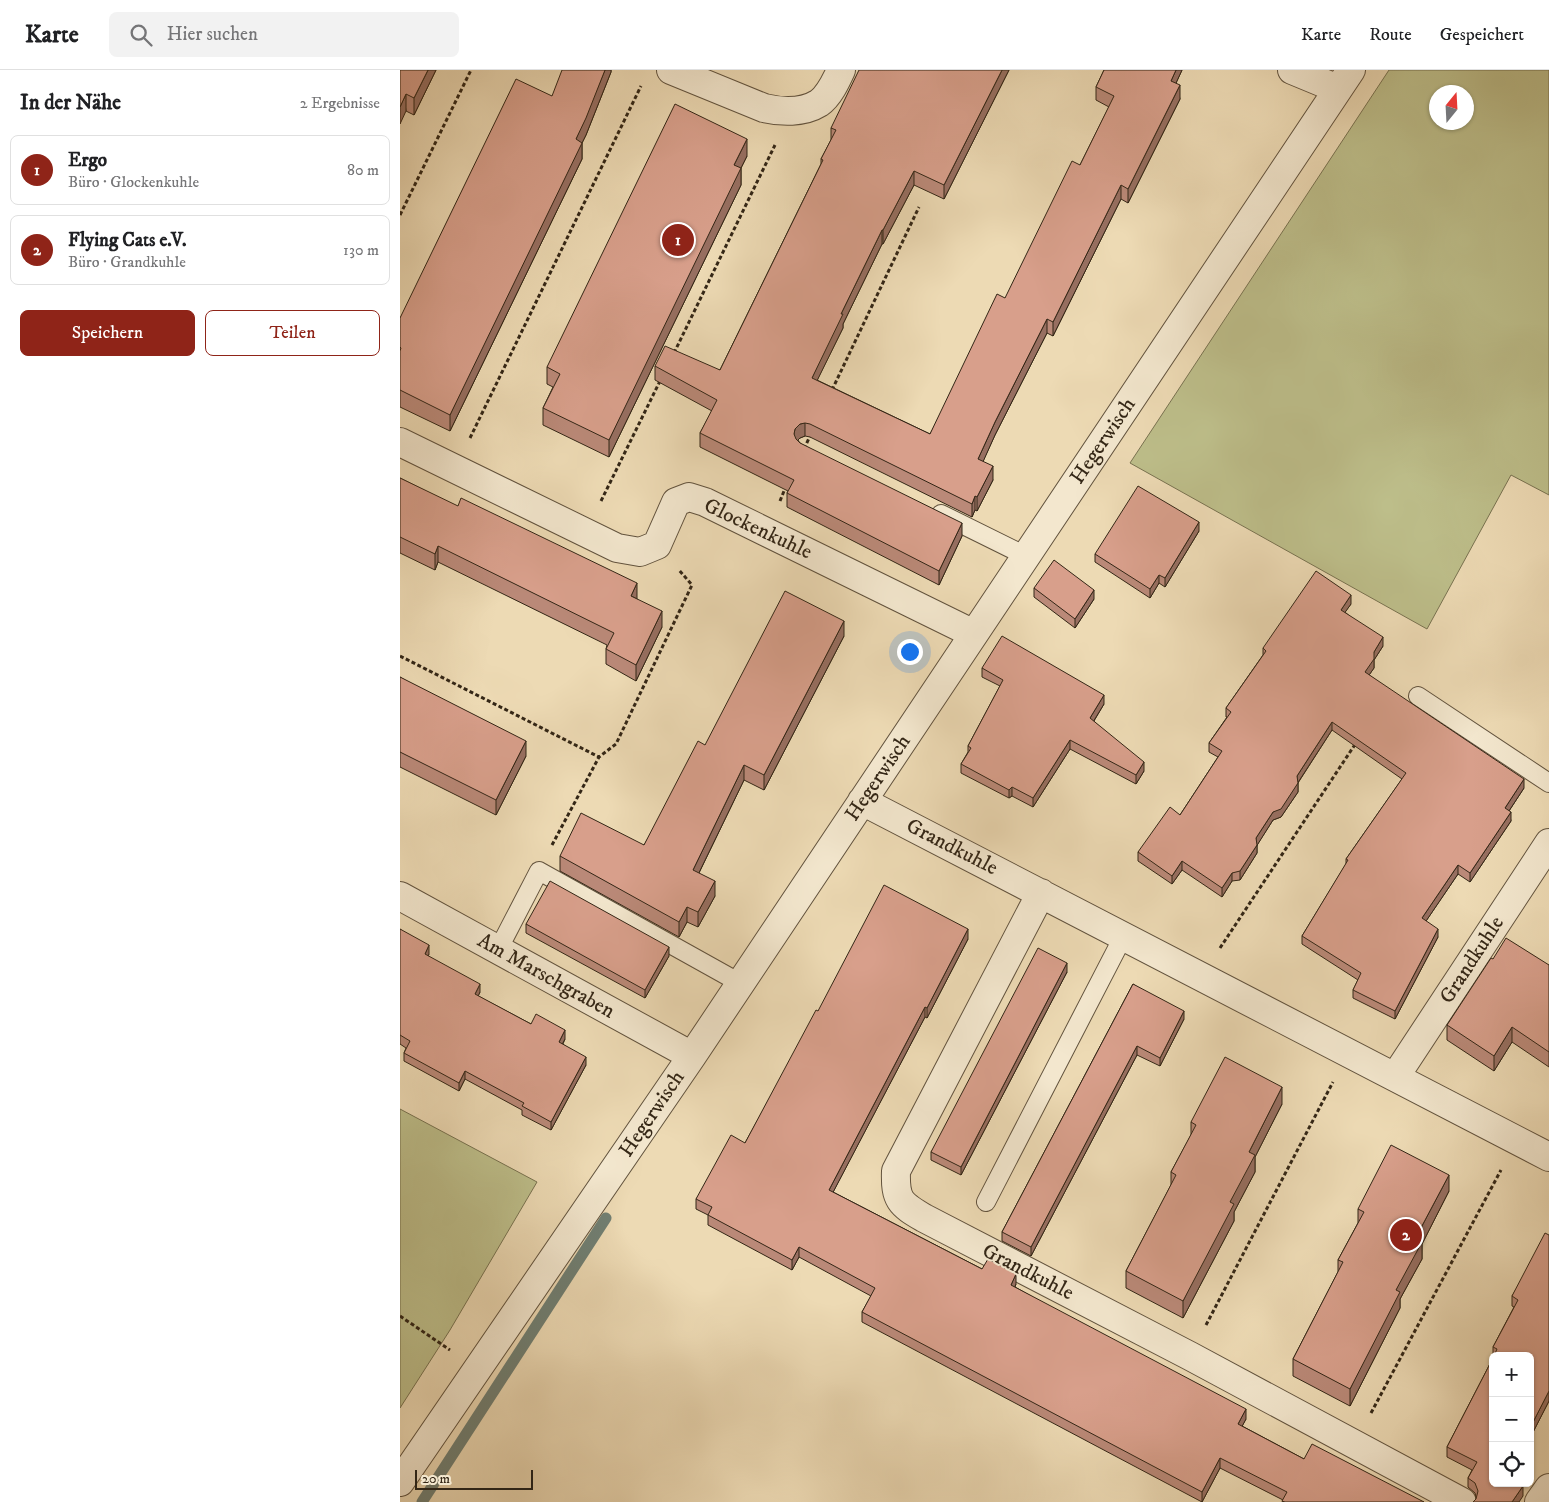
<!DOCTYPE html>
<html lang="de">
<head>
<meta charset="utf-8">
<style>
  :root { --surface:#fff; --page:#f2f2f2; --text:#202124; --muted:#757577; --line:#e0e0e0; --accent:#8f2418 }
  body { margin:0; font-family:"IM FELL DW Pica",serif; background:var(--page); color:var(--text) }
  .controls { position:absolute; right:15px; bottom:15px; display:grid; overflow:hidden; border-radius:8px; box-shadow:0 1px 4px #0004 }
  .controls button { width:45px; height:45px; display:grid; place-items:center; padding:0; border:0; border-bottom:1px solid var(--line); background:var(--surface); color:var(--text); font:25px sans-serif }
  .compass { position:absolute; left:1029px; top:15px; width:45px; height:45px; border-radius:50%; background:var(--surface); box-shadow:0 1px 4px #0004; rotate:18deg }
  .scale { position:absolute; left:15px; bottom:12px; width:118px; box-sizing:border-box; padding-left:5px; border:2px solid #332616; border-top:0; font-size:14px; line-height:18px; white-space:nowrap; color:#332616; -webkit-text-stroke:4px #f3e7ce; paint-order:stroke }
  .you { position:absolute; left:509px; top:581px; width:18px; height:18px; margin:-12px; border:4px solid #fff; border-radius:50%; background:#1a73e8; box-shadow:0 0 0 8px #1a73e833 }
  .badge { display:grid; place-items:center; width:32px; height:32px; border-radius:50%; background:var(--accent); color:#fff; font-size:16px; font-weight:700 }
  .pin { position:absolute; translate:-50% -50%; border:2px solid #fff; box-shadow:0 1px 5px #0006 }
  .list { margin:0; padding:0; list-style:none }
  h2 { display:flex; justify-content:space-between; align-items:center; height:65px; margin:0; padding:0 20px; font-size:21px }
  h2 small { font-size:16px; font-weight:400; color:var(--muted) }
  .list li { display:grid; grid-template-columns:32px 1fr auto; gap:15px; align-items:center; box-sizing:border-box; height:70px; margin:0 10px 10px; padding:0 10px; border:1px solid var(--line); border-radius:8px }
  .list b { display:block; font-size:19px; white-space:nowrap }
  .list p { margin:0; font-size:16px; white-space:nowrap; color:var(--muted) }
  .list em { font-size:16px; font-style:normal; color:var(--muted) }
  .actions { display:flex; gap:10px; padding:15px 20px }
  .actions a { flex:1; padding:11px 0; border:1px solid var(--accent); border-radius:8px; text-align:center; font-size:18px; color:var(--accent) }
  .actions .main { background:var(--accent); color:#fff }
  .icon { flex:none; width:28px; height:28px; fill:none; stroke:currentColor; stroke-width:2; stroke-linecap:round; stroke-linejoin:round }
  .map { position:relative; flex:none; width:1149px; height:1432px; overflow:hidden }
  header { display:flex; align-items:center; gap:30px; box-sizing:border-box; height:70px; padding:0 25px; background:var(--surface); border-bottom:1px solid var(--line) }
  header strong { font-size:24px }
  nav { display:flex; gap:28px; margin-inline-start:auto; font-size:18px }
  .search { width:350px; height:45px; background:var(--page); display:flex; align-items:center; gap:12px; box-sizing:border-box; padding:0 18px; border-radius:8px; color:var(--muted); font-size:19px }
  main { display:flex }
  aside { flex:1; background:var(--surface) }
  .map>svg:first-child { display:block }
  .green { fill:#bdbe8a; stroke:#787250; fill-rule:evenodd }
  .lines { fill:none; stroke-linecap:round; stroke-linejoin:round }
  .stream { stroke:#707f73; stroke-width:11 }
  .service-casing { stroke:#62533e; stroke-width:20 }
  .minor-casing { stroke:#62533e; stroke-width:30 }
  .path { stroke:#332616; stroke-width:3; stroke-dasharray:4 2.5; stroke-linecap:butt }
  .service { stroke:#f3e7ce; stroke-width:18 }
  .minor { stroke:#f3e7ce; stroke-width:28 }
  .wall { fill:#ba8978; stroke:#332616 }
  .shaded-wall { fill:#976f61; stroke:#332616 }
  .building { fill:#d89f8b; stroke:#332616 }
  .labels { text-anchor:middle; dominant-baseline:central; stroke-width:4; stroke-linejoin:round; paint-order:stroke }
  .street-label { font-size:21px; fill:#332616; stroke:#f3e7ce }
</style>
</head>
<body>
<header>
<strong>Karte</strong>
<div class="search"><svg class="icon" aria-label="search" viewBox="0 0 24 24"><circle cx="10" cy="10" r="6"/><path d="M15 15l6 6"/></svg>Hier suchen</div>
<nav><a>Karte</a><a>Route</a><a>Gespeichert</a></nav>
</header>
<main>
<aside>
<h2>In der Nähe<small>2 Ergebnisse</small></h2>
<ul class="list">
<li><span class="badge">1</span><div><b>Ergo</b><p>Büro · Glockenkuhle</p></div><em>80 m</em></li>
<li><span class="badge">2</span><div><b>Flying Cats e.V.</b><p>Büro · Grandkuhle</p></div><em>130 m</em></li>
</ul>
<div class="actions"><a class="main">Speichern</a><a>Teilen</a></div>
</aside>
<div class="map">
<svg width="1149" height="1432" viewBox="0 0 1149 1432">
  <rect width="100%" height="100%" fill="#eddab4"/>
  <filter id="stains"><feTurbulence type="fractalNoise" baseFrequency=".004" numOctaves="4"/><feColorMatrix values="0 0 0 0 .2 0 0 0 0 .09 0 0 0 0 .02 0 0 0 .5 -.17"/></filter>
  <radialGradient id="worn" r=".72"><stop offset=".6" stop-color="#630" stop-opacity="0"/><stop offset="1" stop-color="#630" stop-opacity=".3"/></radialGradient>
  <path class="green" d="M989,0h160v425l-38,-20 -84,154 -297,-166zM1036,22h30v30h-30z
    M0,1039l137,73 -87,148 -50,78z"/>
  <g class="lines">
    <path class="stream" d="M22,1432l184,-284"/>
    <g class="service-casing">
      <path id="service" d="M541,444l85,42
        M1018,626l131,87
        M98,880l41,-79 201,112
        M586,1132l138,-267"/>
    </g>
    <g class="minor-casing">
      <path id="minor" d="M271,0l93,38c17,4 39,5 55,-5 10,-7 17,-22 22,-33
        M892,0l46,19
        M0,372l217,106 23,4 17,-7 19,-43 13,-5 16,5 269,132
        M462,731l687,356
        M641,823l-145,278c-1,29 4,33 28,47l266,138 272,146
        M0,826l292,160
        M995,1007l154,-234
        M0,1412l292,-426 659,-986
        M1139,1432l10,-14"/>
    </g>
    <path class="path" d="M0,145l71,-145
      M274,283l101,-208
      M432,320l87,-183
      M70,368l171,-352
      M404,379l7,-15
      M201,431l60,-122
      M380,431l6,-15
      M0,586l199,101
      M152,775l47,-88 17,-13 76,-159 -13,-15
      M820,878l136,-205
      M0,1246l50,34
      M806,1255l127,-243
      M971,1343l130,-243"/>
    <use href="#service" class="service"/>
    <use href="#minor" class="minor"/>
  </g>
  <path class="wall" d="M0,0h36l-22,45 -8,-4z
    M211,0v2l-25,63 -4,8v16l-132,272 -50,-24v-89z
    M609,0l-65,129 -30,-14 -31,59h-1l-39,80v4l-26,52 113,54 150,-269 29,-58 -13,-7v-13l8,-17h78l-6,13 4,16 -52,104 -7,-4 -68,137 -6,-3 -52,102 -12,26 10,19 -16,31 -2,-1 -3,7 -162,-80 -5,-1 -5,2 -2,2 2,3 162,93 -23,49 -152,-78v-14l1,-2 -88,-44v-14l12,-22 -57,-31v-14l65,4 101,-206v-5l10,-19v-12z
    M347,86l-6,12v17l-132,272 -66,-32v-17l10,-21 -6,-3v-17z
    M0,408l237,121 25,28 -26,54 -30,-17v-15l1,-4 -169,-83 -3,8 -35,-17z
    M799,461l-34,56 -6,-4 -9,15 -55,-36v-8z
    M634,518l60,11 -19,29 -41,-31z
    M951,534l-6,8 38,34 -9,14v8l-5,7 155,113 -15,23 2,10 -41,61 -12,-8 -32,47 12,16 -43,82 -42,-21v-8l5,-10 -56,-36v-8l44,-72v-5l56,-80 -70,-49 -34,53v9l-17,25 -8,3 -16,25v8l-17,27 -8,1 -10,16 -40,-27 -10,14 -34,-23v-9l42,-37 38,-58 -9,-5v-9l18,-26h-1v-9l37,-53v-7z
    M444,566l-80,154 -20,-10 -45,93 16,23 -17,31 -11,-5 -8,15 -119,-66v-15l84,-11 61,-100z
    M582,598l122,36 -10,17 50,50 -8,13 -66,-35 -37,58 -21,-11 -3,2 -48,-25v-9l7,-12v-6l32,-60 -18,-9z
    M0,607l126,79 -30,59 -96,-48z
    M126,854l143,32 -24,42 -119,-65z
    M0,859l29,25 -1,2 52,36 -2,4 53,28 34,15 -2,5 23,21 -35,65 -29,-15v-5l-57,-31 -6,12 -55,-30v-8l2,-5 -6,-4z
    M568,869l-41,79 -2,-1 -92,175 149,77 34,15 -1,3 231,132 -4,7 62,33 120,43h-142l1,-2 -63,-32 -18,34 -340,-180v-10l9,-16 -72,-39 -7,13 -84,-45v-10l-12,-6v-10l49,-56 73,-132z
    M1093,889l56,6v102l-37,-25 -18,29 -47,-31v-15z
    M667,902l-106,203 -30,-15v-8z
    M733,914l51,35 -24,47 -23,-11 -106,201 -29,-15v-9z
    M882,1034l-27,53v15l-21,40v9l-51,97 -57,-30v-17l45,-86v-13l20,-37v-13z
    M1049,1121l-27,53v15l-22,40v9l-50,98 -57,-30v-17l45,-87v-12l20,-37v-14z
    M1149,1165v166l-19,37v-82h-37v-9l21,-40 -2,-1v-10z
    M1093,1288v125l30,13 -47,3v-2l-1,-4 -7,-6v-9l4,-8 -25,-13v-10z"/>
  <path class="shaded-wall" d="M28,0h8l-22,45v-17z
    M205,0h6v2l-25,63 -4,8v16l-132,272v-16l126,-276z
    M602,0h7l-65,129v-14z
    M776,0h6l-11,24v-13z
    M780,15v14l-52,104v-14z
    M6,24v17l-6,13v-17z
    M347,69v17l-6,12v17l-132,272v-17l125,-275z
    M514,101v14l-31,59v-14z
    M721,115v14l-68,137v-14z
    M482,160v14l-39,80v4l-31,63v-13l29,-64z
    M647,249v14l-52,102 -17,38v-14l17,-37z
    M405,353v13l-5,2 -5,5 -1,-9 1,-5 5,-5z
    M593,396v14l-16,31v-14z
    M575,426v14l-3,7v-13z
    M799,452v9l-34,56v-9z
    M562,453v13l-23,49v-14z
    M38,476v16l-3,8v-16z
    M759,505v8l-9,15v-9z
    M237,513v16l-6,-3z
    M694,520v9l-19,29v-9z
    M951,525v9l-10,14v-8z
    M262,541v16l-26,54v-16z
    M444,551v15l-80,154v-15z
    M983,567v9l-9,14v8l-9,13v-9l9,-20z
    M704,625v9l-14,23v-9z
    M932,652v8l-35,54v-8z
    M670,670v9l-37,58v-9z
    M126,671v15l-30,59v-15z
    M744,692v9l-8,13v-9z
    M344,695v15l-51,105v-15z
    M1124,709v9l-19,29v-9z
    M898,713v9l-17,25 -8,3 -17,27v-9l17,-26z
    M612,717v9l-3,2v-8z
    M1111,742v9l-41,61v-9z
    M857,775v8l-17,27v-9z
    M782,791v9l-10,14v-8z
    M1058,795v9l-36,53v-9z
    M832,803v8l-10,16v-9z
    M315,811v15l-17,31v-15z
    M287,837v15l-8,15v-15z
    M568,859v10l-41,79v-10z
    M1038,859v8l-43,82v-8z
    M29,875v9l-4,9v-9z
    M269,877v9l-24,42v-8z
    M667,893v9l-106,203v-8z
    M80,914v8l-5,11v-9z
    M525,937v10l-96,183v-10z
    M784,941v8l-24,47v-8z
    M1112,957v15l-18,29v-15z
    M165,960v9l-6,11v-8z
    M737,976v9l-106,201v-9z
    M186,987v8l-35,65v-8z
    M65,1001v8l-6,12v-8z
    M882,1017v17l-27,53v15l-21,40v9l-51,97v-17l47,-99 19,-50z
    M1049,1105v16l-27,53v15l-22,40v9l-50,98v-17l46,-99 19,-51z
    M399,1177v10l-7,13v-10z
    M616,1204v10l-5,11v-10z
    M1149,1321v10l-19,37v-10z
    M846,1339v10l-8,15v-10z
    M820,1388v10l-18,34v-10z
    M1123,1416v10l-4,6h-7z"/>
  <path class="building" d="M0,0h28l-14,28 -8,-4 -6,13z
    M162,0h43l-19,48 -10,21 6,4 -132,272 -50,-25v-39l1,-3 -1,-1v-29l116,-239 36,17z
    M459,0h143l-58,115 -30,-14 -31,59h-1l-41,84h2l-31,64 118,56 67,-140 8,4 67,-137 8,4 34,-69 -18,-9 8,-17h72l-5,11 9,4 -52,104 -7,-4 -68,137 -6,-3 -52,103 -17,37 15,7 -16,31 -2,-1 -3,8 -162,-80 -5,-1 -5,1 -5,5 -1,5 2,5 4,4 162,80 -23,48 -152,-78 7,-13 -94,-47 17,-33 -62,-34 10,-20 55,24 103,-210 -2,-1 15,-29 -5,-2z
    M275,34l72,35 -13,26 7,3 -132,272 -66,-32 17,-34 -13,-7z
    M0,408l58,28 3,-8 176,85 -6,13 31,15 -26,54 -30,-16 8,-16 -176,-87 -3,8 -35,-17z
    M738,416l61,36 -34,56 -6,-3 -9,14 -55,-35z
    M654,490l40,30 -19,29 -41,-31z
    M916,501l35,24 -10,15 42,27 -9,15v7l-9,13 159,107 -19,29 6,4 -41,61 -12,-8 -36,53 16,11 -43,82 -42,-21 8,-17 -59,-37 46,-76 -2,-1 60,-86 -74,-51 -35,54 1,7 -17,26 -8,3 -17,26 1,7 -17,26 -8,2 -10,15 -40,-27 -10,15 -34,-24 32,-45 10,8 42,-64 -13,-8 22,-31 -5,-4 40,-57 -3,-3z
    M385,521l59,30 -80,154 -20,-10 -51,105 22,11 -17,31 -11,-5 -8,15 -119,-66 21,-43 63,32 54,-104 7,4z
    M602,566l102,59 -14,23 54,44 -8,13 -66,-35 -37,58 -21,-11 -3,3 -48,-26 10,-16 -3,-2 35,-66 -21,-12z
    M0,607l126,64 -30,59 -96,-48z
    M150,811l119,66 -24,43 -119,-66z
    M484,815l84,44 -41,79 -2,-1 -96,183 153,79 6,-10 28,15 -5,11 235,124 -8,15 66,35 8,-15 112,58h-139l-3,-1 5,-9 -67,-34 -18,34 -340,-180 13,-24 -76,-41 -7,13 -84,-45 4,-8 -16,-8 35,-64 14,8 71,-133 2,1z
    M0,859l29,16 -4,9 55,30 -5,10 56,30 5,-10 29,16 -6,12 27,15 -35,65 -29,-16 2,-3 -59,-32 -6,12 -55,-30 6,-12 -10,-6z
    M1106,868l43,27v87l-37,-25 -18,29 -47,-31 44,-67 2,1z
    M638,878l29,15 -106,204 -30,-15z
    M733,914l51,27 -24,47 -23,-12 -106,201 -29,-15z
    M825,987l57,30 -33,65 6,3 -25,47 4,2 -51,97 -57,-30 50,-96 -5,-3 25,-47 -5,-3z
    M991,1075l58,30 -34,64 7,3 -26,48 4,2 -50,97 -57,-30 50,-97 -5,-2 26,-48 -6,-3z
    M1145,1163l4,2v156l-19,37v-72h-36l3,-7 -4,-2 25,-47 -6,-4z
    M1093,1288v125h25l5,3 -11,16h-39l3,-3 2,-8 -3,-8 -7,-5 9,-16 -30,-15z"/>
  <g class="labels">
    <g class="street-label">
      <text transform="translate(703 371) rotate(-56)">Hegerwisch</text>
      <text transform="translate(358 459) rotate(25)">Glockenkuhle</text>
      <text transform="translate(478 708) rotate(-56)">Hegerwisch</text>
      <text transform="translate(552 777) rotate(27)">Grandkuhle</text>
      <text transform="translate(1072 890) rotate(-57)">Grandkuhle</text>
      <text transform="translate(146 906) rotate(29)">Am Marschgraben</text>
      <text transform="translate(252 1044) rotate(-56)">Hegerwisch</text>
      <text transform="translate(628 1202) rotate(27)">Grandkuhle</text>
    </g>
  </g>
  <rect width="100%" height="100%" filter="url(#stains)"/>
  <rect width="100%" height="100%" fill="url(#worn)"/>
</svg>
<div class="controls">
<button>+</button>
<button>−</button>
<button><svg class="icon" aria-label="locate" viewBox="0 0 24 24"><circle cx="12" cy="12" r="6"/><path d="M12 2v4M12 18v4M2 12h4M18 12h4"/></svg></button>
</div>
<svg class="compass" viewBox="-18 -18 36 36"><path d="M0-13l5 13h-10z" fill="#e53935"/><path d="M0 13l5-13h-10z" fill="#757577"/></svg>
<div class="scale">20 m</div>
<div class="you"></div>
<div class="pin badge" style="left:278px;top:170px">1</div>
<div class="pin badge" style="left:1006px;top:1165px">2</div>
</div>
</main>
</body>
</html>
